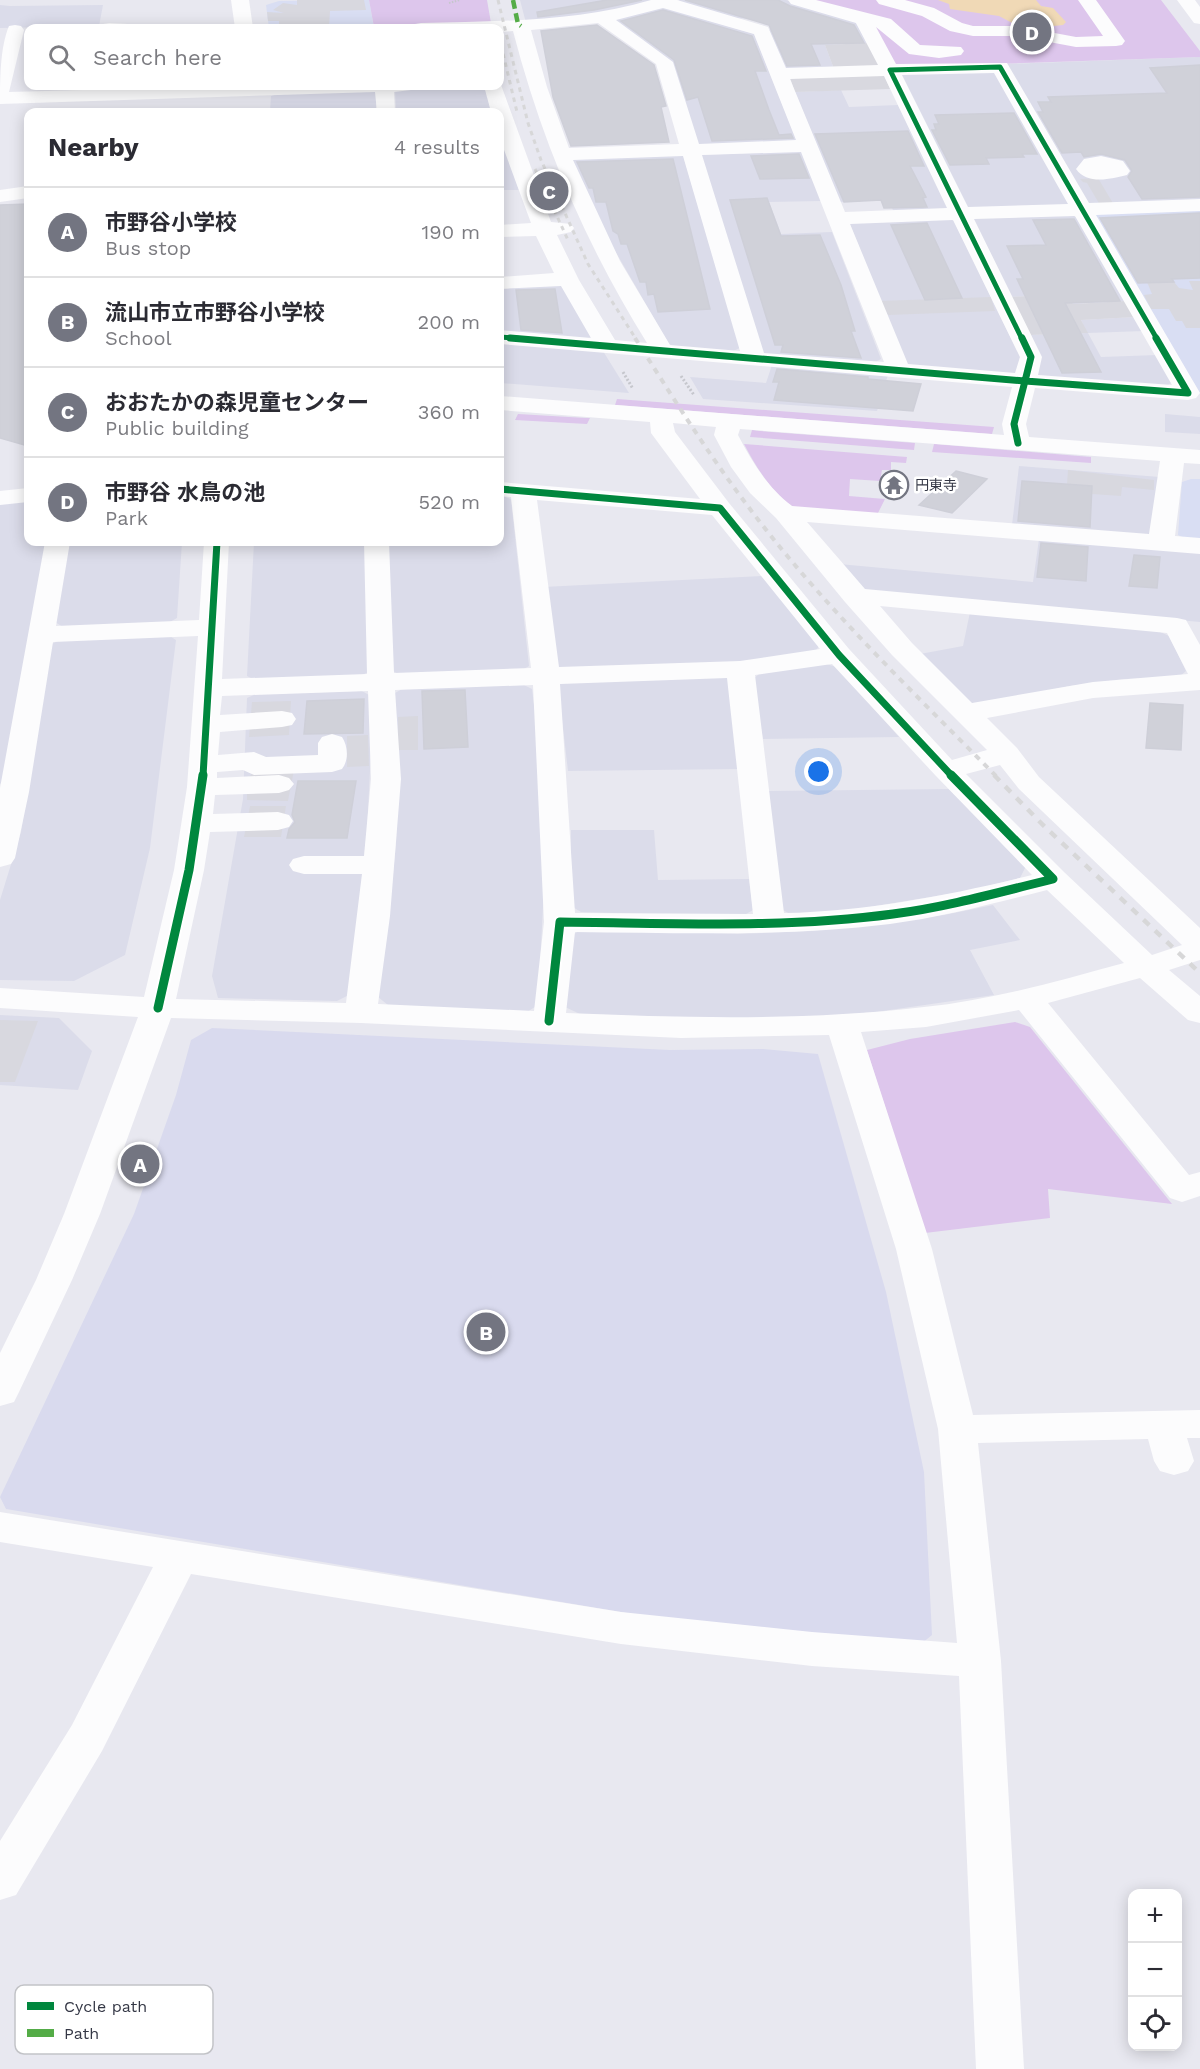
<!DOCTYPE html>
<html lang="en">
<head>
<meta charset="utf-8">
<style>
  :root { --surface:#fff; --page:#f2f2f3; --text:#2b2b33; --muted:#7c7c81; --line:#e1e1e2; --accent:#737581 }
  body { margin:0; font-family:"Work Sans","Noto Sans JP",sans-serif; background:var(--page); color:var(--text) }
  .controls { position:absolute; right:18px; bottom:18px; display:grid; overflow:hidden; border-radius:12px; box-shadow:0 3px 15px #0003 }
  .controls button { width:54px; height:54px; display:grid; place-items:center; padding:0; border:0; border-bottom:2px solid var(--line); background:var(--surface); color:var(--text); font:30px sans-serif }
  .you { position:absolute; left:819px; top:772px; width:21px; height:21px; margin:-15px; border:4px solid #fff; border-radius:50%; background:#1a73e8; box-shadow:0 0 0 9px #1a73e833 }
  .badge { display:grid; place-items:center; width:39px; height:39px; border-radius:50%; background:var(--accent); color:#fff; font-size:20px; font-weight:700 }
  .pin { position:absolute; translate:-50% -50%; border:3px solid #fff; box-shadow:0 2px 6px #0006 }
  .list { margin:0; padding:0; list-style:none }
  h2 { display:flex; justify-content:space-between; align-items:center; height:78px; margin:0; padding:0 24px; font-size:26px }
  h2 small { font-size:20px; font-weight:400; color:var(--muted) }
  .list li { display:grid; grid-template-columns:39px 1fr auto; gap:18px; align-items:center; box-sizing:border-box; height:90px; padding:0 24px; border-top:2px solid var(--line) }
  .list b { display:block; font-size:22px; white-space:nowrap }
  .list p { margin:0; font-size:20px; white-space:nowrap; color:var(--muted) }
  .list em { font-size:20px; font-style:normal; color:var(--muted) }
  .icon { flex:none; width:33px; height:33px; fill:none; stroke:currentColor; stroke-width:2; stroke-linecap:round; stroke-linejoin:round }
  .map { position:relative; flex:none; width:1200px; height:2069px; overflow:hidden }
  .search { position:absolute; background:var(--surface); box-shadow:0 3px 15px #0003; left:24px; top:24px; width:480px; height:66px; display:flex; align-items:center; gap:15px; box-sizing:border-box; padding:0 21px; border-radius:12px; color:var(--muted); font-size:22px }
  .panel { position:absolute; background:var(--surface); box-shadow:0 3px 15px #0003; left:24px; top:108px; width:480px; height:438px; border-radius:12px }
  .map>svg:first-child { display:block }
  .residential { fill:#dbdcea }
  .commercial { fill:#d9def3 }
  .education { fill:#d9daee }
  .green { fill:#ddc6ec }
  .parking { fill:#d8d8df }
  .water { fill:#f0d9b6 }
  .building { fill:#d0d1d9; stroke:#cecfd8; stroke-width:1.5 }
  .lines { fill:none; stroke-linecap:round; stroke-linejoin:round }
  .path-far1 { stroke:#c6c7cd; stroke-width:2; stroke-dasharray:1.5 1.5; stroke-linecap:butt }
  .path { stroke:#c6c7cd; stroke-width:3; stroke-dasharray:2 2; stroke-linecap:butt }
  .minor { fill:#fcfcfd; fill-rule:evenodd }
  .rail-far2 { stroke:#d7d7d8; stroke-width:3; stroke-dasharray:4.5 4.5; stroke-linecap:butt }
  .rail-far1 { stroke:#d7d7d8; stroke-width:4; stroke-dasharray:6 6; stroke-linecap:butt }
  .rail { stroke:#d7d7d8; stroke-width:4.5; stroke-dasharray:8 8; stroke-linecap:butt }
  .quiet { stroke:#54ac47; stroke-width:4.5; stroke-dasharray:9 4.5; stroke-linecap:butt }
  .cycleway-far2-casing { stroke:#fff; stroke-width:8 }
  .cycleway-far1-casing { stroke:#fff; stroke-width:10 }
  .cycleway-casing { stroke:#fff; stroke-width:13 }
  .cycleway-far2 { stroke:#00873e; stroke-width:5 }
  .cycleway-far1 { stroke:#00873e; stroke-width:7 }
  .cycleway { stroke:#00873e; stroke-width:9 }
  .labels { text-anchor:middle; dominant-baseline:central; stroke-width:5; stroke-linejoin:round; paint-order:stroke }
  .far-poi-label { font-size:14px; fill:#343745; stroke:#fff; text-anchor:start }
  .key { fill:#fff; stroke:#c2c3c7; stroke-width:1.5 }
  .key-label { font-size:16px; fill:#343745 }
</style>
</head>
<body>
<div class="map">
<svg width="1200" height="2069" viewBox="0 0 1200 2069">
  <rect width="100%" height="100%" fill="#e8e8f0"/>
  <path class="residential" d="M520,0h138l-26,10 -106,13z
    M679,0h107l68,20 14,23 -43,2 9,24 -49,-1 -16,-38 26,-10 -64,-2 -51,-15z
    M0,5l10,1 93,-1 -4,21 -99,2z
    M660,6l94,28 43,107 -92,5 -8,-3 -26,-81 -58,-42z
    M1200,57v145l-113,2 -81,-140z
    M995,72l76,133 -105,3 -66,-134z
    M479,86l7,2 6,24h-96l-1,-22 6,-2z
    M370,90l6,2v20h-106l1,-16 10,-3z
    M841,90l8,17 49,-2 51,104 -55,4 -5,-13 -49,2 -45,-110z
    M500,134l19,56h-19z
    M802,151l19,50 -52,1 12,32 51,-2 49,127 -11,6 -101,-9 -6,-3 -62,-198z
    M683,155l57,193 -12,5 -51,-5 -8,-4 -73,-126 -24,-59z
    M1069,214l7,3 50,84 -54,3 -6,-10 -56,3 -38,-77 4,-3z
    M947,218l7,3 66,136 -2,15 -8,3 -96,-8 -8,-3 -56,-140 5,-2z
    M557,277l34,60 -8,4 -83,-7v-55z
    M1135,317l9,14 -56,2 13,24 56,-2 16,27 -11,6 -124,-13 2,-17 -11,-23 58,-2 -6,-13z
    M500,343l103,8 26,42 -129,-10z
    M772,365l116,10 -11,36 -174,-12 -13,-22 76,6z
    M1165,414l35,3v17l-35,-2z
    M1019,466l141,11 -4,55 -9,4 -135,-11z
    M500,495l11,4 18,167 -10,6 -117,4 -9,-5 -5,-129h112z
    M28,500v42h18l-42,240 -4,2v-281z
    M1039,539l161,13v70l-332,-31 -9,-5 -20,-22 194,18z
    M67,542h115l-5,76 -9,5 -105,4 -8,-5z
    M254,542h111l3,130 -9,5 -102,4 -10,-5z
    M762,576l57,70 -4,6 -87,11 -166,6 -9,-4 -10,-78z
    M970,612l186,18 13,6 17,35 -7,6 -55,2 -54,7 -94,19 -10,-3 -46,-48 43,-8z
    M168,635l8,5 -26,208 -25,107 -51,26 -74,-1v-80l21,-68 31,-188 11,-6z
    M826,664l11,3 62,70 -136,2 -11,-59 7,-6z
    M723,675l8,5 7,89 -170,2 -10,-86 7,-4z
    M522,684l10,5 6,47 7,132 -7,137 -11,7 -139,-7 -10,-8 8,-54 10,-99 2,-62 -3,-89 9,-5z
    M362,691l7,4 2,56 -4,80 -18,164 -12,6 -119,-3 -6,-22 31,-177 4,-101 9,-4z
    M949,789l77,77 -6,12 -53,13 -110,18 -65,6 -13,-7 -10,-117z
    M571,830h83l4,50 91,-1 4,31 -12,7 -160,-5 -10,-6z
    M993,905l27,35 -50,10 24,45 -118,17 -66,5 -82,2 -148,-5 -15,-7 6,-71 11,-7 156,5 74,-3 132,-16z
    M0,1015l59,3 33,33 -14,39 -78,-5z"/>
  <path class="commercial" d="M369,0l5,28h-105l-3,-23 13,-4z
    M1200,209v184l-106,-178 5,-2z
    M1191,479h9v62l-12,-1 -10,-5 4,-53z"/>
  <path class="education" d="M212,1028l458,22 93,-1 55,5 68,238 38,180 8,163 -11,9 -288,-30 -627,-105 -6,-12 134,-283 42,-119 15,-55z"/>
  <path class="green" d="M369,0h118l4,23 -117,4z
    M809,0h352l39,51v6l-297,10 -9,-2 -23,-47z
    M617,399l377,28 -2,7 -377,-29z
    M518,414l68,4h4l-3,6 -72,-4z
    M752,430l8,1 155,12 -1,7 -164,-13z
    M744,444l163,13 -1,6 -15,-1v8h-9l-2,11 -30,-2 -1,17 36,3 -8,16 -80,-6c-23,-12 -41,-42 -53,-65z
    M934,444l157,13v6l-159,-11z
    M1015,1022l15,5 142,177 -124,-15 2,29 -125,15 -58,-183 43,-11z"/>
  <path class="parking" d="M297,0h67l2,10 -36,1 -1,17h-50v-7h-11l-1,-9 17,1 -11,-3 10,-7 14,2z
    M868,43l12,23 -46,3 -9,-24z
    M884,75l6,14 -95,3 -5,-14z
    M1098,178l16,27h-14l-13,-22 -4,-1 -3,-3z
    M1189,281h11v47h-14l-4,-7h-6l-7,-12h-18l-7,-14 8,-1 -5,-12h27l5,6 14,2z
    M1066,294l7,10 53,-3 9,16 -54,3 7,13 -59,2 -19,-38z
    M991,297l4,14 -107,4 -8,-14z
    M1068,470l86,10v10l-32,-3 -1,9 -29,-2v-8l-25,-2z
    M291,701l-2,34 -40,2 3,-35z
    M418,716v34h-20v-33z
    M368,735l1,31 -22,1v-31z
    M294,770l-6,31 -41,-1v-21l7,-7z
    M250,806h36l-5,31h-37z
    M0,1020l38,1 -23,61h-15z"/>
  <path class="water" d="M938,0h98l5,6 12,2 13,14 -3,3 -28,3 -15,-1 -21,-11 -49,-7 -1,-5z"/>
  <path class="building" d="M607,0h35l-48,10 -56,7 -1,-5z
    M685,0h93l12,6 64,19 10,18 -53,1 9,21 -33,1 -18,-41z
    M663,10l89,26 14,35h-11l14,39 10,25 12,-1 2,4 -81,3 -14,-44 -11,3 -13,-40 -53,-39z
    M597,25l57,40 12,41 -5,1 8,35 -98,4 -18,-49 -12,-66z
    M1200,65v132l-58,2 -14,-22 4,-6 -7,-11 -24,-6 -17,3 -3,-5 -19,1 -24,-41h5l-5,-10h13l-3,-5 119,-4 -17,-25z
    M1014,113l23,41h-15l2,3 -38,1 3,6 -39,1 -18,-35h4l-2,-6h5l-4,-9z
    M908,131l16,35h-14l16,31 -3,1 4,9 -43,1 -3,-8 -37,2 -29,-68z
    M799,154l10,24 -49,1 -9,-23z
    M673,159l37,150 -52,3 -4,-18 -6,1 -2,-13h-6l-13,-38h-6l-3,-10 -5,-3 -7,-29h-10l-3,-14h-4l-12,-26z
    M767,198l14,38 39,-1 21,50 14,46h-4l10,27 -80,-6 2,-7h-8l-45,-145z
    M28,204v242l-28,-8v-233z
    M1200,213v65l-28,1 2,3 -36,1 -38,-65z
    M1074,219l46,82 -55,2 36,69 -39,1 -45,-94h6l-16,-33 39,-1 -13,-25z
    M927,223l35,75 -37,2 -34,-75z
    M555,289l7,44 -41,-3 -5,-40z
    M777,369l91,8v2l53,5 -8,27 -139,-11 5,-18h-6z
    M956,471l31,8 -35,34 -33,-8z
    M1022,481l70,5 -2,41 -72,-6z
    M1041,543l47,4 -2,34 -49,-4z
    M1134,555l26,2 -3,31 -28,-2z
    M465,690l3,57 -44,2 -2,-58z
    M364,699l-1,34 -59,1 3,-33z
    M1150,703l33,2 -2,45 -35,-2z
    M298,781h58l-9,57h-60l2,-9 6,-7 -3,-7z"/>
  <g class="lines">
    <path class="path-far1" d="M449,3l11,-3"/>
    <path class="path" d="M623,372l10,17
      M681,376l13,19"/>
    <path class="minor" d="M231,0h18l4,28h-18z
      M651,0h26l91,27 18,41 92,-3 -22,-42 -65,-19 -3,-4h28l75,19 29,26 41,2 3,4 -3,4 -22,3 -30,-4 -33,-27 20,37 111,-1 82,140 111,-4v12l-104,4 104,178 -4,5 -8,2 -153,-12 -9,36 3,13 171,13v14l-16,-1 -9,73 25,2v16l-393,-32 58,67 312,29 9,2 14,25v45l-107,8 -106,20 30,30 22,29 161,151v32l-31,10 31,26v27l-12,-3 -48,-42 -92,25 141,172 11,-3v24l-18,6 -12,-4 -151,-188 -93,17 -65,5 71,217 41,166 227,-5v28h-13l7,23 -6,10 -14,4 -14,-4 -6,-10 -6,-22 -170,4 23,218 23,408h-48l-17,-393 -147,-10 -191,-22 -430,-70 -89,177 -86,144 -16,5v-59l72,-116 81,-158 -153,-25v-30l621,100 191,20 145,11 -19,-214 -42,-180 -67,-214 -148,3 -320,-15 -190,-5 -71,196 -28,66 -53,112 -5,10 -14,4v-53l36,-73 28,-66 74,-197 -138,-9v-20l144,9 30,-127 13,-83 11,-151 -145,6 -24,150 -14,66 -4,6 -11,3v-79l45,-246h25l-14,84 143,-6 5,-78h25l-7,137 145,-5 -3,-132h25l5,131 137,-5 -20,-171 -11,-1v-14l200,17 -49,-66 -1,-11 -150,-12v-14l504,39 -2,-11 10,-37 -512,-43v-14l91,8 -30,-52 -61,3v-12l54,-4 -18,-37 -36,1v-12l31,-2 -31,-84v-27h-9l-7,-26h16v-4l51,140 20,2 3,4 -3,4 -14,3 22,45 36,60 32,3c-61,-98 -105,-200 -134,-312l-13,1v-4h-88l3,-4 6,-1c77,-2 155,-1 230,-23zM663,8l91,26 42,106 -97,4 -26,-82 -57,-42zM598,23l58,41 23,80 -110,4 -22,-61 -16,-57zM994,73l74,131 -100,3 -66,-132zM884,76l63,132 -102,4 -55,-133zM801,152l83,210 -120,-9 -62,-198zM683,156l57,195 -70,-6 -50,-84 -47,-101zM1075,216l97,169 -134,-10 4,-18 -68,-138zM953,220l67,137 -5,16 -107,-9 -58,-140zM673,423l43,4 -2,8 17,32 19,26 26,25 69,84 47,53 95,95 -35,10 -103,-111 -120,-146 -54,-71zM740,429l420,32 -11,73 -357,-28c-25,-19 -40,-44 -54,-71zM537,500l175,15 108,134 -80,12 -181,6zM880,606l287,27 21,41 -95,8 -121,21 -60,-60zM832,664l104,112 96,99c-82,20 -163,36 -248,38l-29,-238zM727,678l26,236 -178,-1 -15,-229zM533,685l11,237 -10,89 -156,-7 12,-88 11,-137 -6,-89zM368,691l3,88 -7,77h-60l-11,3 -4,6 4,6 11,3h58l-16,129 -170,-4 28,-129 6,-38 68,-2 11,-3 4,-6 -4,-6 -11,-3 -65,2 2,-19 64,-2 10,-3 5,-6 -5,-6 -10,-3 -62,3v-6l26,-2 11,5 78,-3 10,-3c7,-9 6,-23 0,-32l-10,-3 -10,3 -4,6v12l-52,2 -12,-5 -36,3 2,-23 62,-5 10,-2 4,-6 -4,-6 -10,-2 -62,4 2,-19zM1000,765l19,24 163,156 -30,10 -88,-83 -98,-98zM1047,890l77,73c-66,18 -132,37 -200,44 -119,14 -238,11 -358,6l9,-81c105,1 210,5 315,-8 53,-7 105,-21 157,-34z
      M876,0h29l29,8 28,15 11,3h44l59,11 27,-1 -25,-36h18l29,41 -3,4 -6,1 -40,1 -59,-11h-44l-23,-5 -28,-15 -43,-12z
      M1177,0h18l5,7v17l-6,-1z
      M109,23l19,1 3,4h-31l3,-4z
      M15,25l6,1 3,4 -15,62 222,-6h182l-2,4 -17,2 1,20h-18l-2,-20 -375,12c0,-24 0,-57 9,-78z
      M1101,156l22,5 7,10 -3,4c-16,4 -40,10 -51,-6l8,-10z
      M28,186v12l-28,4v-12z
      M28,488v14l-28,3v-14z"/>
    <path class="rail-far2" d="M498,0l30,123 13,37 47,104 48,75
      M501,45l16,67
      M535,169l33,71"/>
    <path class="rail-far1" d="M635,338c35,55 70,111 109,163 74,100 165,187 252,275"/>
    <path class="rail" d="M994,775l49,50 157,148"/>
    <path class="quiet" d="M513,0l5,24 3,2"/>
    <g class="cycleway-far2-casing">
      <path id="cycleway-far2" d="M500,337l27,2
        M1022,339l-132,-269 110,-3 157,272"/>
    </g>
    <g class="cycleway-far1-casing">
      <path id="cycleway-far1" d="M510,338l515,43
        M1022,338l9,19 -6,24
        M1025,381l163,12 -32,-55
        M1018,443l-4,-19 11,-43
        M500,489l220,19 119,147 113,121
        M203,776l14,-234"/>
    </g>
    <g class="cycleway-casing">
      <path id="cycleway" d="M158,1008l31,-138 14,-95
        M549,1021l11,-99c110,1 223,7 333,-8 54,-7 107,-22 160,-35l-102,-104"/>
    </g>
    <use href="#cycleway-far2" class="cycleway-far2"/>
    <use href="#cycleway-far1" class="cycleway-far1"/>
    <use href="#cycleway" class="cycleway"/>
  </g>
  <defs>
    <g id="temple-ring" transform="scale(1.5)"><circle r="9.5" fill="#fff" stroke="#737581" stroke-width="1.5"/><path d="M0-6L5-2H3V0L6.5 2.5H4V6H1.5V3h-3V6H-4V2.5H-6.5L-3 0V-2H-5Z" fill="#737581"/></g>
  </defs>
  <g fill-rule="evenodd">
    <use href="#temple-ring" x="894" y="485"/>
  </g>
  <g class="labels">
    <g class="far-poi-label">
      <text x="915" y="485">円東寺</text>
    </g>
  </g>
  <rect x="15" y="1985" width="198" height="69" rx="9" class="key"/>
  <rect x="27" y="2002" width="27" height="8" fill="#00873e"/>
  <rect x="27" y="2029" width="27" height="8" fill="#54ac47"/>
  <g class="key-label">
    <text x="64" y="2012">Cycle path</text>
    <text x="64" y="2039">Path</text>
  </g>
</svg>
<div class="controls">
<button>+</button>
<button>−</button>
<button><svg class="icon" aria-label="locate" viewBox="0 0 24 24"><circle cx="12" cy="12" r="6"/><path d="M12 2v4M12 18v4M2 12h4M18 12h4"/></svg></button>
</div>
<div class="you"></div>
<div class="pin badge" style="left:140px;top:1164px">A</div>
<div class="pin badge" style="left:486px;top:1332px">B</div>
<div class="pin badge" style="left:549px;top:191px">C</div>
<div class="pin badge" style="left:1032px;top:32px">D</div>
<div class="search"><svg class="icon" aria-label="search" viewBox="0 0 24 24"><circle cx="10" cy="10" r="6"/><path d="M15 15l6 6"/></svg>Search here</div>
<section class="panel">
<h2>Nearby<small>4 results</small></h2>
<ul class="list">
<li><span class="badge">A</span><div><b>市野谷小学校</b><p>Bus stop</p></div><em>190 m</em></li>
<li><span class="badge">B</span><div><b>流山市立市野谷小学校</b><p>School</p></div><em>200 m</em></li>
<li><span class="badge">C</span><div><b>おおたかの森児童センター</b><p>Public building</p></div><em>360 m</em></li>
<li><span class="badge">D</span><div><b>市野谷 水鳥の池</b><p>Park</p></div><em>520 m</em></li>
</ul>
</section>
</div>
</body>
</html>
